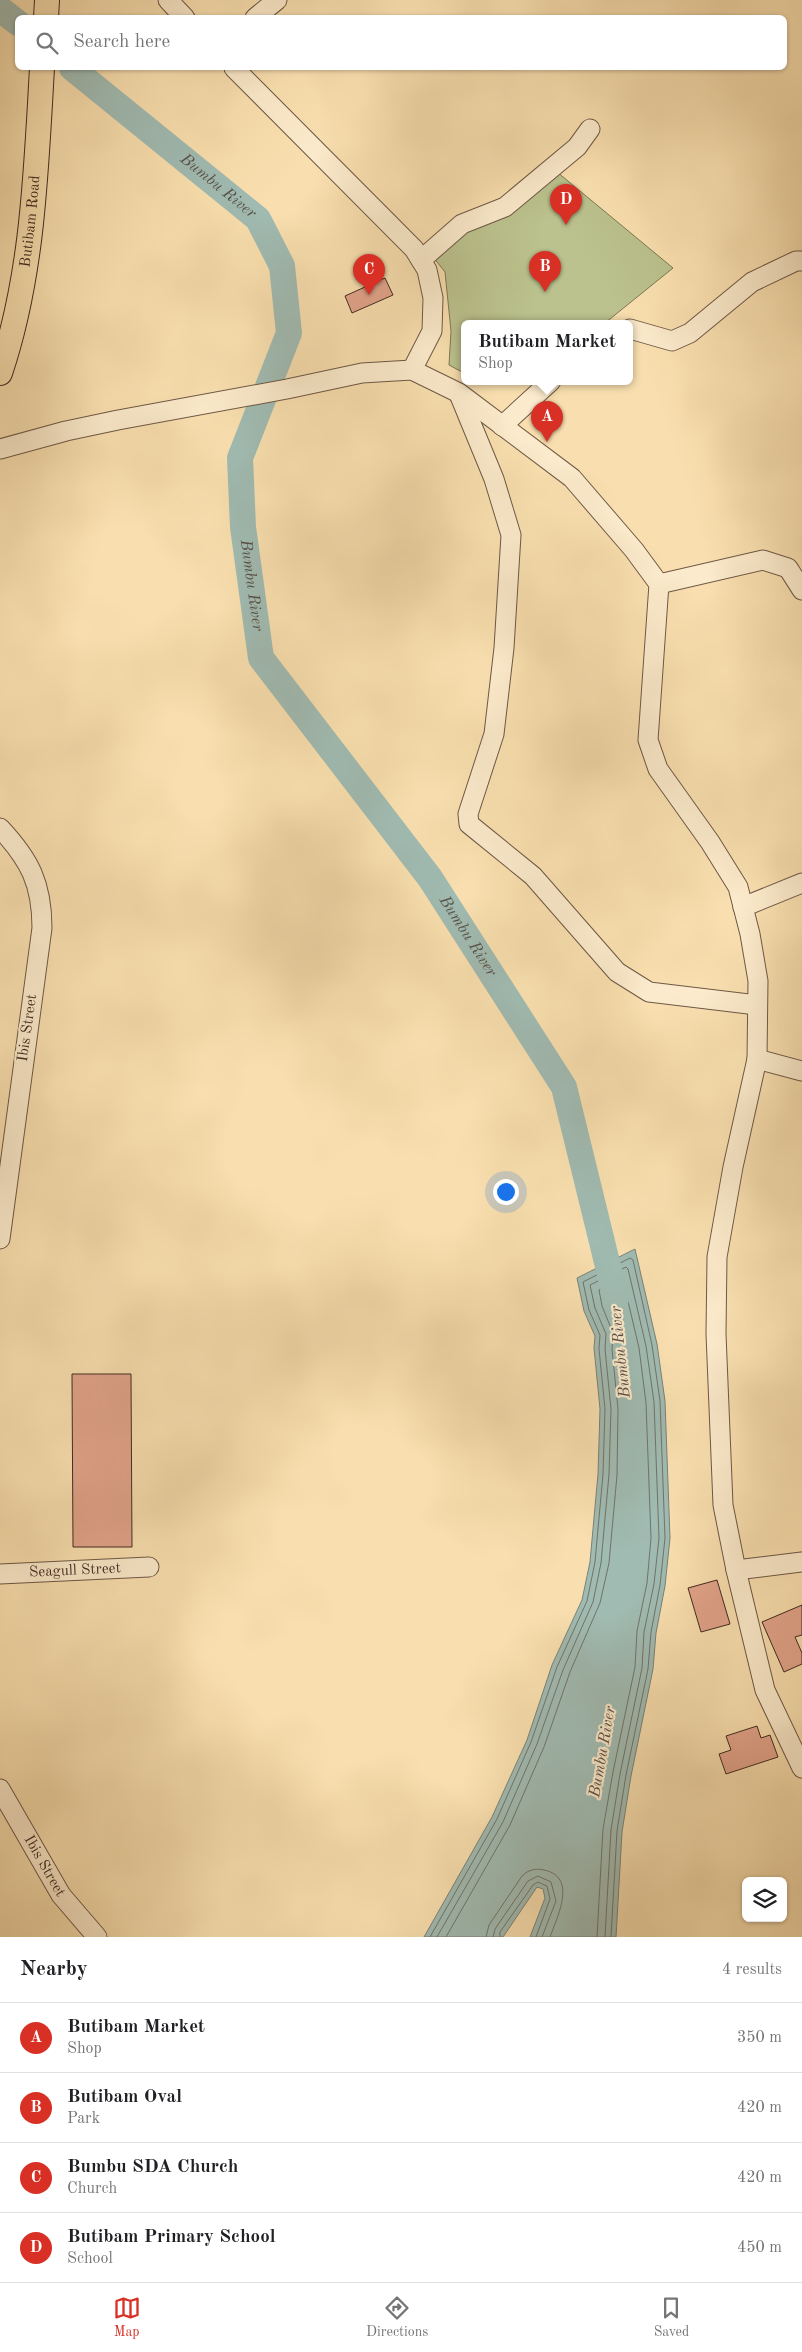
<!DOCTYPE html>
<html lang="en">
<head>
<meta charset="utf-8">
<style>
  :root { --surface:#fff; --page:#f2f2f2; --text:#202124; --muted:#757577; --line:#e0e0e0; --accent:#d93025 }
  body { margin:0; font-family:"Old Standard TT",serif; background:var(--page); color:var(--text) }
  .controls { position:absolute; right:15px; bottom:15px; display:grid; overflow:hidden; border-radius:8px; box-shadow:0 1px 4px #0004 }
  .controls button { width:45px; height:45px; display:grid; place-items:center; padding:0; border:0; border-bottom:1px solid var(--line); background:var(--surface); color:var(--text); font:25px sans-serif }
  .you { position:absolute; left:505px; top:1191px; width:18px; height:18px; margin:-12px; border:4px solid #fff; border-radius:50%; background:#1a73e8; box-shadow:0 0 0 8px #1a73e833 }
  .badge { display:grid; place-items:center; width:32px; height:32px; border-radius:50%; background:var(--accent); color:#fff; font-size:16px; font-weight:700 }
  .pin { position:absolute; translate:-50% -41px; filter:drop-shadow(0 1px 2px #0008) }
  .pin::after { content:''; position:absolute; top:26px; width:18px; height:15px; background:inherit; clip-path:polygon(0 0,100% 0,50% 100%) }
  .popup { position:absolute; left:461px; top:320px; width:172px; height:65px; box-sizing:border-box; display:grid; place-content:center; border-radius:8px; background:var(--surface); filter:drop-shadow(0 1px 4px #0005); font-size:16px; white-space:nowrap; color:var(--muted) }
  .popup b { font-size:19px; color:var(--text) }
  .popup::after { content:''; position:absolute; left:50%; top:100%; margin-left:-10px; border:10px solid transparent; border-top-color:var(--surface) }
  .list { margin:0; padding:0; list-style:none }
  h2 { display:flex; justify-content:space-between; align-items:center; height:65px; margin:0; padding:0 20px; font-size:21px }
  h2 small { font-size:16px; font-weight:400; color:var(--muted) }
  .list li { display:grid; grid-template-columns:32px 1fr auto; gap:15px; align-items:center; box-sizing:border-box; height:70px; padding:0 20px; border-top:1px solid var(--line) }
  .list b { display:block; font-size:19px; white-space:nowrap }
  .list p { margin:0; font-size:16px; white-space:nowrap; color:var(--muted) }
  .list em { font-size:16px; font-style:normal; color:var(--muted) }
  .icon { flex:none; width:28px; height:28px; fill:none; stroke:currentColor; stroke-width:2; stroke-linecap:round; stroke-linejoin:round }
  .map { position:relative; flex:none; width:802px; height:1937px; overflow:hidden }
  .search { position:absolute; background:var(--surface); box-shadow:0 1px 4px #0004; left:15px; right:15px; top:15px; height:55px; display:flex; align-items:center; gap:12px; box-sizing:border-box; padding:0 18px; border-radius:8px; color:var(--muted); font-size:19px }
  .sheet { height:345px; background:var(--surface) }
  nav { display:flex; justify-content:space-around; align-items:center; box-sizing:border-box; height:70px; border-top:1px solid var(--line); background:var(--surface); font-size:14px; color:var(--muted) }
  nav a { display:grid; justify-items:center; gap:2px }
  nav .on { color:var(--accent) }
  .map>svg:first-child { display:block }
  .green { fill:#bbc28d; stroke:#7e7658 }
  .water { fill:#a0bbb2; stroke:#7a8179 }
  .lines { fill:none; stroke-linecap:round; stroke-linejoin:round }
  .shore { stroke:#70736a; stroke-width:1 }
  .river { stroke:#a0bbb2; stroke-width:26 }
  .building { fill:#e2a48b; stroke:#402b23 }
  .minor-casing { stroke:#6e5846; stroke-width:21 }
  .major-casing { stroke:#402b23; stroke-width:26 }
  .minor { stroke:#fbeacb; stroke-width:19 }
  .major { stroke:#f9dfaf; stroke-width:24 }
  .labels { text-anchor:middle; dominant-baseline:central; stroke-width:4.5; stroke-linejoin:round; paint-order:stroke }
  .street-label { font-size:15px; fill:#402b23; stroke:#fbeacb }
  .water-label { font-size:16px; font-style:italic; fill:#584f47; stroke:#fbeacb }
</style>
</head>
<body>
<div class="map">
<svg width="802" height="1937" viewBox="0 0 802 1937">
  <rect width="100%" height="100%" fill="#f9dfaf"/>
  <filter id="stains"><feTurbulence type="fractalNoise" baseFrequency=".004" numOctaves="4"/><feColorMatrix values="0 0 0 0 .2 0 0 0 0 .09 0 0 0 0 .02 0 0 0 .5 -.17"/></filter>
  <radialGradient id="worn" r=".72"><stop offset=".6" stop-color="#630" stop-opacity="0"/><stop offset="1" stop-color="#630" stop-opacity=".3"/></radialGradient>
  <path class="green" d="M545,162l128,106 -68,55h-141v50l-15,-8 2,-34 -6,-59 -12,-15z"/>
  <path class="water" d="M635,1249l22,95 8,57 5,137 -5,48 -9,47 -3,36 -22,107 -9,56 -6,105h-86l15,-39 -2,-9 -6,-2 -34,50h-79l68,-120 35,-77 25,-75 30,-65 8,-38 8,-88 2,-65 -6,-61 1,-12 -11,-25 -7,-33z"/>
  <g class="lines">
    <path class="shore" d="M430,1937l67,-118 34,-77 26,-75 30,-66 8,-39 8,-88 2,-65 -6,-60 1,-14 -11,-25 -6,-28 47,-24 3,2 19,85 8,56 5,137 -5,47 -9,47 -3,37 -22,106 -9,56 -6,106
      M437,1937l66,-115 34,-78 26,-74 30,-68 8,-39 8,-89 2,-65 -6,-60 1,-15 -11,-26 -5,-23 36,-18 2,2 18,77 8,56 5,136 -5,46 -10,48 -2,36 -22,106 -9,56 -6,107
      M446,1937l64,-112 34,-78 26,-75 30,-69 9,-40 8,-88 1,-66 -6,-60 1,-16 -11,-27 -3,-16 21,-12 3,2 16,68 7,55 5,135 -4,45 -10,48 -2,36 -22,105 -10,57 -6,108
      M486,1937l3,-12 33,-49c6,-6 13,-8 22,-6 34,7 13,47 6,67
      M493,1937l2,-8 33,-48 10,-5 13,6 5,19 -14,36
      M500,1937v-5l33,-47 5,-3 9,4 3,13 -14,38"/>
    <g class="river">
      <path d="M0,9l18,14"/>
      <path id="s1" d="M72,68l186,151 24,47 7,67 -49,125 3,69 18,131 169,220 134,209 52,212"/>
    </g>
  </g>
  <path class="building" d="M385,278l8,17 -41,18 -7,-17z
    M72,1374h59l1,173h-59z
    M717,1580l13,44 -29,8 -13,-44z
    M802,1605v30l-7,2 7,16v11l-18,8 -22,-50z
    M757,1726l4,12 9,-3 8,22 -52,17 -7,-20 12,-4 -5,-14z"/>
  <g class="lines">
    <g class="minor-casing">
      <g id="minor">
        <path d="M168,0l17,18"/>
        <path d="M255,18l22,-18"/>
        <path d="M234,68l180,181 13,21 6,28 -1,33 -20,39"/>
        <path d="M421,260l41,-36 43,-17 72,-60 13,-18"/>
        <path d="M630,329l42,12 18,-8 62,-51 44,-21h6"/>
        <path d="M459,394l35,85 17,56 -7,113 -10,86 -26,80 1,10 64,52 84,96 32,20 108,13"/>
        <path d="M502,426l49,-45"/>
        <path d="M0,449l66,-18 52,-11 169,-31 75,-16 50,-3 47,23 113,85 62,72 25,34 -11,156 10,29 52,73 28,45 12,47 8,47 -1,78 -24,108 -16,90 -1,77 7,171 13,65 29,120 37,78"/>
        <path d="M659,584l104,-24 25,8 14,22"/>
        <path d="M0,828c30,32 42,56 42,100l-42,311"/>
        <path d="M743,907l59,-24"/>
        <path d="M757,1059l45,12"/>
        <path d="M736,1570l66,-8"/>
        <path id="s2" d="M0,1574l149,-7"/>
        <path id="s3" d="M0,1789l61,106 36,42"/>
      </g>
    </g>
    <g class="major-casing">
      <g id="major">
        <path d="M46,18l1,-18"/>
        <path id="s4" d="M0,373c33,-98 36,-202 42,-305"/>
      </g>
    </g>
    <use href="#minor" class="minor"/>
    <use href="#major" class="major"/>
  </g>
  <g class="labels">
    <g class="street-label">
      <text stroke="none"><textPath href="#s4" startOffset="155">Butibam Road</textPath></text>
      <text transform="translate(28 1028) rotate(-82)">Ibis Street</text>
      <text stroke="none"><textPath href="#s2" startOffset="75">Seagull Street</textPath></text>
      <text stroke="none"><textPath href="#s3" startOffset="89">Ibis Street</textPath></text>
    </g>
    <g class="water-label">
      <text stroke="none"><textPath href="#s1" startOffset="188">Bumbu River</textPath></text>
      <text stroke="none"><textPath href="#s1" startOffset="622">Bumbu River</textPath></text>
      <text stroke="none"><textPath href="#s1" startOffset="1042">Bumbu River</textPath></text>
      <text transform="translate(621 1352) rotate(-96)">Bumbu River</text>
      <text transform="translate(603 1752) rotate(-80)">Bumbu River</text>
    </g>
  </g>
  <rect width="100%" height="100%" filter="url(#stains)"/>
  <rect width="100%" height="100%" fill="url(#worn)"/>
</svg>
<div class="controls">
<button><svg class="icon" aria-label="layers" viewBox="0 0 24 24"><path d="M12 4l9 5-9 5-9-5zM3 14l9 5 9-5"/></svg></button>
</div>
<div class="you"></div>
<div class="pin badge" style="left:547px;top:442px">A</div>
<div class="popup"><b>Butibam Market</b>Shop</div>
<div class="pin badge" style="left:545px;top:292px">B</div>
<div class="pin badge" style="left:369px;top:295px">C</div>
<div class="pin badge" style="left:566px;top:225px">D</div>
<div class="search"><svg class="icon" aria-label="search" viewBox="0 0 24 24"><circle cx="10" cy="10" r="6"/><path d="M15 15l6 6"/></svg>Search here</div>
</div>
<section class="sheet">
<h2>Nearby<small>4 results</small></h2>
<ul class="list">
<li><span class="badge">A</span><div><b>Butibam Market</b><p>Shop</p></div><em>350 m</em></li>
<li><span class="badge">B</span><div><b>Butibam Oval</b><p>Park</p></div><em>420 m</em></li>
<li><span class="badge">C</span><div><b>Bumbu SDA Church</b><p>Church</p></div><em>420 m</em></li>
<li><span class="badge">D</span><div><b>Butibam Primary School</b><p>School</p></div><em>450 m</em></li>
</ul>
</section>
<nav>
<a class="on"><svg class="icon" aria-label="map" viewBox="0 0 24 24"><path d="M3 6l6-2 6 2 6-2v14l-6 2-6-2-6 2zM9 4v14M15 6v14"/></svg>Map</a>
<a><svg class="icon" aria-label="directions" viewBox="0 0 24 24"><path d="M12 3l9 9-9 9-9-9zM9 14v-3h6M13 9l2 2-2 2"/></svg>Directions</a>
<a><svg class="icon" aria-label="saved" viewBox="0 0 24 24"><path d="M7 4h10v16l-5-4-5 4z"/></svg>Saved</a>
</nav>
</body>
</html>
